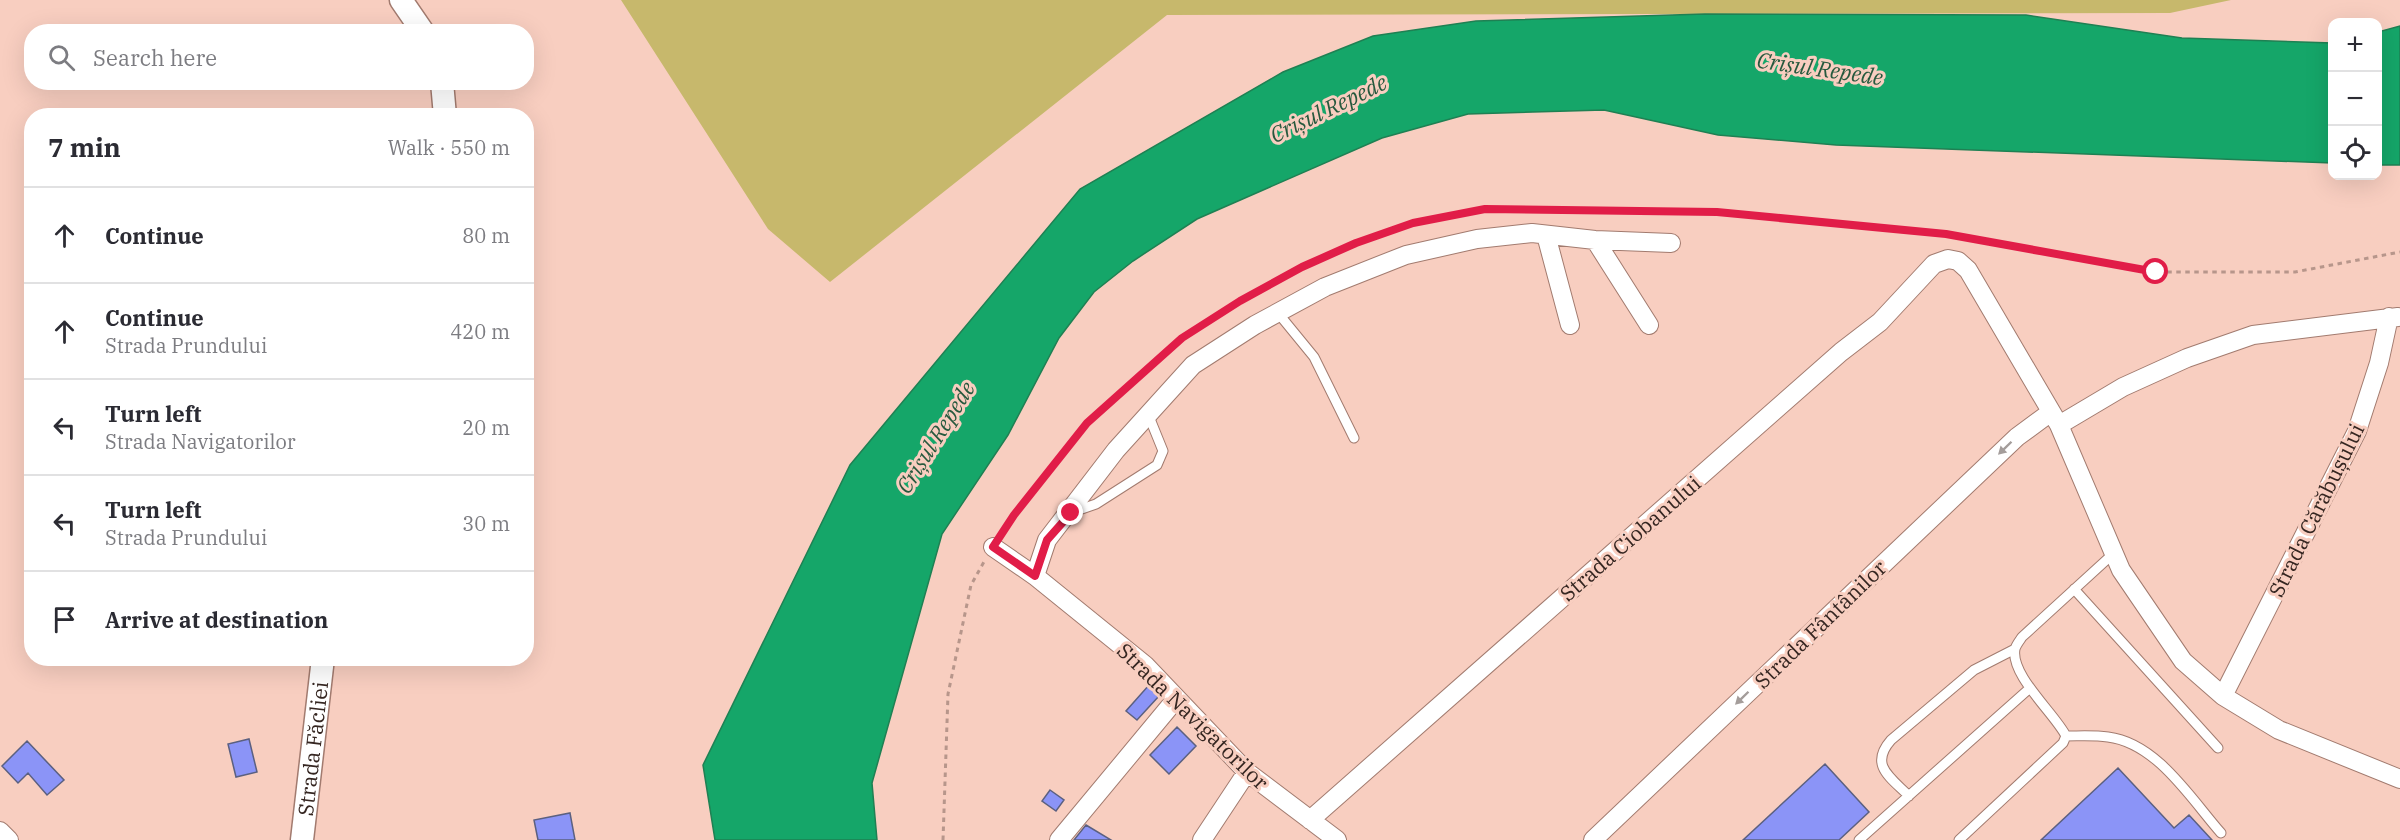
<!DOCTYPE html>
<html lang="en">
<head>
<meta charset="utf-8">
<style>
  :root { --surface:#fff; --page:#f7f7f7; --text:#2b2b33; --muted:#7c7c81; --line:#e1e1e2 }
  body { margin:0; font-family:"IBM Plex Serif",serif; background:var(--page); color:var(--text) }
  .controls { position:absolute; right:18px; top:18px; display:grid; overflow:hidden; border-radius:12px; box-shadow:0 6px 24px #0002 }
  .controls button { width:54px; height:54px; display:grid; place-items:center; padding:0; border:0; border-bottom:2px solid var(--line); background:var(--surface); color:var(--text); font:30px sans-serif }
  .stop { position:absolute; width:18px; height:18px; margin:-14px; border:4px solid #e11d48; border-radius:50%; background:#fff }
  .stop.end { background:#e11d48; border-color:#fff; box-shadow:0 2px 6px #0008 }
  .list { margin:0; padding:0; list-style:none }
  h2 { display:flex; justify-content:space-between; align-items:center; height:78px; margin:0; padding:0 24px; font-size:26px }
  h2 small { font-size:20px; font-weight:400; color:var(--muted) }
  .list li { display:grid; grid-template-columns:39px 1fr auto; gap:18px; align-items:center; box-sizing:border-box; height:96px; padding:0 24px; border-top:2px solid var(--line) }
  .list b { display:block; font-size:22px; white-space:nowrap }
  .list p { margin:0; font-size:20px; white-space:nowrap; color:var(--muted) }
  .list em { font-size:20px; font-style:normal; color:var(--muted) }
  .icon { flex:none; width:33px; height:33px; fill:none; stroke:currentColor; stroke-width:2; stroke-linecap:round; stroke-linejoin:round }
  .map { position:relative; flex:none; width:2400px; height:840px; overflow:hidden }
  .search { position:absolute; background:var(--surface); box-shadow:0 6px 24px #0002; left:24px; top:24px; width:510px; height:66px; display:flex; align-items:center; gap:15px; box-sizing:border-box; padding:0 21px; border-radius:24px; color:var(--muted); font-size:22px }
  .panel { position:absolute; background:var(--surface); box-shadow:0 6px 24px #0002; left:24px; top:108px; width:510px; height:558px; border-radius:24px }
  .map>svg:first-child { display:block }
  .green { fill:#c7b86c }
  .water { fill:#15a669; stroke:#1f8053; stroke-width:1.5 }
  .building { fill:#8b94f7; stroke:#5b6080; stroke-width:1.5 }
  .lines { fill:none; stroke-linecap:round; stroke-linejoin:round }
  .service-casing { stroke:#a27b6f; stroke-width:11 }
  .minor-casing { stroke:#a27b6f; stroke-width:20 }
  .tertiary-casing { stroke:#a27b6f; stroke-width:25 }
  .path { stroke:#b7968b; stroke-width:3; stroke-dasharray:4.5 4.5; stroke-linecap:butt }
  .service { stroke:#fff; stroke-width:9 }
  .minor { stroke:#fff; stroke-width:18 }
  .tertiary { stroke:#fff; stroke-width:22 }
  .oneway { fill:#a49d9b }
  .route { stroke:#e11d48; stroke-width:8 }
  .labels { text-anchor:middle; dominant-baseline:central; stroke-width:6; stroke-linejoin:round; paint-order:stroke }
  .street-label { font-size:21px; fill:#352621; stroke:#f8cec0 }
  .water-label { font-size:22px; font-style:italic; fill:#27593e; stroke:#f8cec0 }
</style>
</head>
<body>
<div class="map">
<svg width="2400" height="840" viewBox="0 0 2400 840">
  <rect width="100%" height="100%" fill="#f8cec0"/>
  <path class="green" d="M621,0h1610l-61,13 -1003,2 -337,267 -62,-53z"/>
  <path class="water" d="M1705,14l321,1 156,23 150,5v120l-496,-18 -118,-10 -114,-25 -136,4 -86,24 -185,81 -64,42 -39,31 -35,46 -51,97 -66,99 -70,249 5,57h-162l-12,-75 147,-300 230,-276 203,-117 90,-36 103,-15z
    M2400,26v139h-22v-133z"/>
  <path class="building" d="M1149,685l10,11 -22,24 -11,-9z
    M1177,727l19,19 -27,28 -19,-19z
    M249,739l8,33 -21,5 -8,-33z
    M27,741l37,39 -17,15 -19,-22 -10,10 -16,-17z
    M1825,764l44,48 -30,28h-96z
    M2118,768l56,60 15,-13 23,25h-171z
    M1050,790l14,10 -8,11 -14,-10z
    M570,813l5,27h-37l-4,-20z
    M1086,825l25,15h-37z"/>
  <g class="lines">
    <g class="service-casing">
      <path id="service" d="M1278,313l36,44 40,81
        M1073,512l23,-8 61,-39 6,-14 -15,-37
        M2074,589l144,159
        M2066,736c14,0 28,-1 42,1 49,6 83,62 113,96
        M1909,796c-19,-19 -40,-31 -18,-56l83,-70 41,-21
        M1859,840l171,-152
        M1959,840l104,-97 3,-7c-11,-22 -56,-61 -51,-87 1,-4 5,-9 7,-12l92,-84"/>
    </g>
    <g class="minor-casing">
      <path id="minor" d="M1546,235l24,90
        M1595,240l54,85
        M2059,425l64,-38 64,-29 66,-23 145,-18
        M993,547l42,29 110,89 102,107 90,68
        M1035,576l12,-36 69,-90 77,-85 62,-40 70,-38 81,-32 71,-16 55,-6 63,7 76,3
        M2223,696l134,-265 22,-68 10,-46
        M1310,820l531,-468 39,-30 54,-58 14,-5 10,2 10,9 91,155 62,145 62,91 40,35 56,34 121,49
        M0,831l9,9
        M1059,840l117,-141
        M1202,840l45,-68
        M1593,840l424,-403 34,-25"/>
    </g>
    <g class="tertiary-casing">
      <g id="tertiary">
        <path d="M401,0l22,32"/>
        <path d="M442,82l3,34"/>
        <path id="s1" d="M302,840l21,-182"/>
      </g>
    </g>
    <path class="path" d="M1001,534l86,-111 95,-85 58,-37 62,-34 54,-24 57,-20 72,-14 232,3 228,22 211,38h139l105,-20
      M943,840l5,-146 23,-109 14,-25"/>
    <use href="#service" class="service"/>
    <use href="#minor" class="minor"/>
    <use href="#tertiary" class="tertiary"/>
  </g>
  <defs><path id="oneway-solid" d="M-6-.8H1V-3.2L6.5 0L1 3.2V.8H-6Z" transform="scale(1.5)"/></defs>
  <g class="oneway">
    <use href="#oneway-solid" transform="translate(2005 448) rotate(136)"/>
    <use href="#oneway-solid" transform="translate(1742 698) rotate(136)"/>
  </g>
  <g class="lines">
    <path class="route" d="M1071,513l-24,27 -12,36 -42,-29 21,-32 73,-92 95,-85 58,-37 62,-34 54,-24 57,-20 72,-14 232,3 229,22 210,38"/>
  </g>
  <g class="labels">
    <g class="street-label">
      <text transform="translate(2316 510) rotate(-64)">Strada Cărăbușului</text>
      <text transform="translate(1630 538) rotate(-41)">Strada Ciobanului</text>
      <text transform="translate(1820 624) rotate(-44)">Strada Fântânilor</text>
      <text transform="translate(1193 716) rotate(44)">Strada Navigatorilor</text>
      <text stroke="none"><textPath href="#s1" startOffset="92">Strada Făcliei</textPath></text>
    </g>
    <g class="water-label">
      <text transform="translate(1820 68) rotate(8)">Crișul Repede</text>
      <text transform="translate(1328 108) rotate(-26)">Crișul Repede</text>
      <text transform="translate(935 437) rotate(-58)">Crișul Repede</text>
    </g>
  </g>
</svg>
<div class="controls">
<button>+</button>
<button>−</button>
<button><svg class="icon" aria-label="locate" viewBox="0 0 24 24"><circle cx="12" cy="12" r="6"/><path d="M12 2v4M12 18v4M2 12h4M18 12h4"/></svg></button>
</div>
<div class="stop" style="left:2156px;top:272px"></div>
<div class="stop end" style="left:1071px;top:513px"></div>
<div class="search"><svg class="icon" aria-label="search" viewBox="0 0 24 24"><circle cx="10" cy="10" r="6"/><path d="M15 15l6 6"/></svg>Search here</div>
<section class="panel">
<h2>7 min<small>Walk · 550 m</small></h2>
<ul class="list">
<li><svg class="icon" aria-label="ahead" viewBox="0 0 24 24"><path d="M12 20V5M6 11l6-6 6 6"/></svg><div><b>Continue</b></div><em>80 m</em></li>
<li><svg class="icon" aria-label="ahead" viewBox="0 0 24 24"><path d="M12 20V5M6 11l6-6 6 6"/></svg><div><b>Continue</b><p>Strada Prundului</p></div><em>420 m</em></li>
<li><svg class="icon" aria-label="left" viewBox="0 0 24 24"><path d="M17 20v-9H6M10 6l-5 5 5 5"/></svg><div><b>Turn left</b><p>Strada Navigatorilor</p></div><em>20 m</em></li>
<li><svg class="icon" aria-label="left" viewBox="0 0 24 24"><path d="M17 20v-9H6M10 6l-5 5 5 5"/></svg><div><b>Turn left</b><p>Strada Prundului</p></div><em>30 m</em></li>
<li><svg class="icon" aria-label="arrive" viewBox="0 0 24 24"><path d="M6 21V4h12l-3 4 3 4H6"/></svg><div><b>Arrive at destination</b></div></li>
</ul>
</section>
</div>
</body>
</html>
